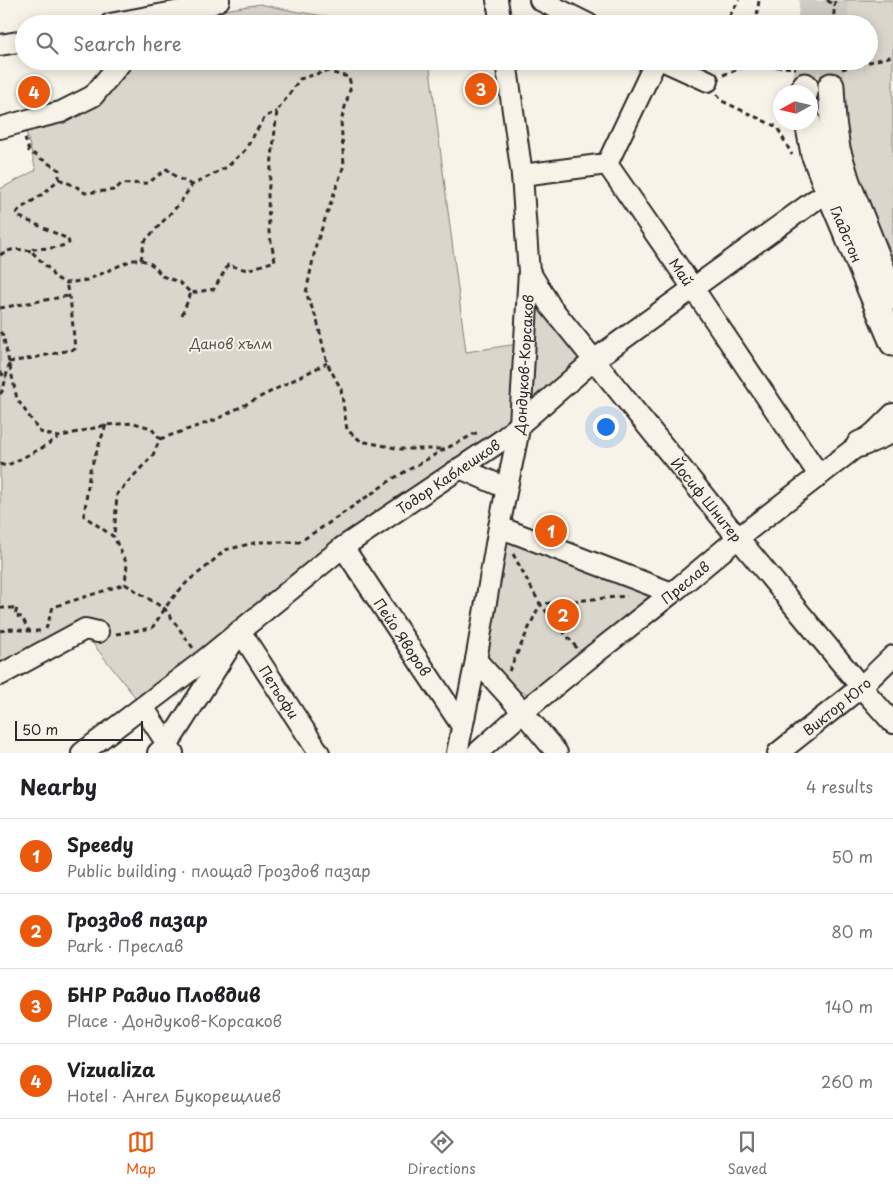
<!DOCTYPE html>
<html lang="en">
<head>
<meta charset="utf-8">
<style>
  :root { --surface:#fff; --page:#f2f2f2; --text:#202124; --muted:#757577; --line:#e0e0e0; --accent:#ea580c }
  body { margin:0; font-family:"Playpen Sans",sans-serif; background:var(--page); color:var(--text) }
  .compass { position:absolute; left:773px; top:85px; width:45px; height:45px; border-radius:50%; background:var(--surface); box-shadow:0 2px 12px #0003; rotate:262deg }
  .scale { position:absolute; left:15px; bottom:12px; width:128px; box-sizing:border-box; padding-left:5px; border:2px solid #2b2b2b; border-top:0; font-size:14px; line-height:18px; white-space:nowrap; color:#2b2b2b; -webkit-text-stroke:4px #f7f3e8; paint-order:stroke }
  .you { position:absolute; left:605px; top:426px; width:18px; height:18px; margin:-12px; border:4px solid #fff; border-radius:50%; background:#1a73e8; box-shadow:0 0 0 8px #1a73e833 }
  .badge { display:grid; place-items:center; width:32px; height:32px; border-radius:50%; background:var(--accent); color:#fff; font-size:16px; font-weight:700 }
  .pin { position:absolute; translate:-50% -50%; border:2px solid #fff; box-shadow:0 1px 5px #0006 }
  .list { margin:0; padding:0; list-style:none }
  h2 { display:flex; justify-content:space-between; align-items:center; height:65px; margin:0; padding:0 20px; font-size:21px }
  h2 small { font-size:16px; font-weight:400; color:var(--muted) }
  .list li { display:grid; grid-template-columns:32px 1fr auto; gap:15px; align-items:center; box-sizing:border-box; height:75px; padding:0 20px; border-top:1px solid var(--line) }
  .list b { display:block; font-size:19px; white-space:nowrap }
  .list p { margin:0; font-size:16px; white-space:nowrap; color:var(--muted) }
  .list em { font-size:16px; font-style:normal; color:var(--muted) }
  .icon { flex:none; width:28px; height:28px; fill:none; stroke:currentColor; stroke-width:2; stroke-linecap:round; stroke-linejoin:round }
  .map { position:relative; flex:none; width:893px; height:753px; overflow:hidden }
  .search { position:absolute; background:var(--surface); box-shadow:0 2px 12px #0003; left:15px; right:15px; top:15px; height:55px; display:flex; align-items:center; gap:12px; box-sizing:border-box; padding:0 18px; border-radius:28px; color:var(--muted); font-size:19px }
  .sheet { height:365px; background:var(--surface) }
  nav { display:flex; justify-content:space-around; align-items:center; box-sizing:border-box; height:70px; border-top:1px solid var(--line); background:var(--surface); font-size:14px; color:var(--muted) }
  nav a { display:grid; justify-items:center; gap:2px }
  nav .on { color:var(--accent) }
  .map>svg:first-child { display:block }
  .green { fill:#dad6cc; stroke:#82807c }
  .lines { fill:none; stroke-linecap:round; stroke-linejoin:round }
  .major-tunnel { stroke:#cecbc2; stroke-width:25; stroke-dasharray:25 12; stroke-linecap:butt }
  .minor-casing { stroke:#2b2b2b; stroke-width:24 }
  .major-casing { stroke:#2b2b2b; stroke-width:29 }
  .path { stroke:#2b2b2b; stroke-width:3; stroke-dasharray:5 4; stroke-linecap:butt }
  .minor { stroke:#f7f3e8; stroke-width:20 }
  .major { stroke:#f7f3e8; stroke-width:25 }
  .labels { text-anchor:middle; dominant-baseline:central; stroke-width:4; stroke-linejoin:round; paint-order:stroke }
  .street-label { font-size:14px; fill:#2b2b2b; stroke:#f7f3e8 }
  .park-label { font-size:14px; fill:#575653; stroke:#f7f3e8 }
</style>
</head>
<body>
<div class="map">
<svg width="893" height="753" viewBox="0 0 893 753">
  <rect width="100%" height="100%" fill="#f7f3e8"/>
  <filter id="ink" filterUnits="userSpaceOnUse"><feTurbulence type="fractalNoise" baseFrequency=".02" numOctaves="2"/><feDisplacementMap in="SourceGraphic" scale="10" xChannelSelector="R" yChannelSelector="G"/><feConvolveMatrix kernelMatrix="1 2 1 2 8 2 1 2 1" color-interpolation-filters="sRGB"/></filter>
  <g filter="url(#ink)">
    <path class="green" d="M844,0h49v276l-48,-130 -7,-58 2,-27h29v-37h-27z
      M260,4l33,7 81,13h-232z
      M106,61h323l37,291 58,-9 6,-69 64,86 -54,46 -18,-16 -20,50 -359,267 -57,-72 -86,46v-492l36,-19 -11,-43 70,-29 13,-34z
      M499,527l173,66 -130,104 -41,-10 -21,-49z"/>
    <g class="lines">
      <path class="major-tunnel" d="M810,24l2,-24
        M834,24l2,-24
        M805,86l2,-25
        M831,86l1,-25"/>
      <g class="minor-casing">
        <g id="minor">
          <path d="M497,0l4,24"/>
          <path d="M540,0l48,24"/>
          <path d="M110,24l97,-18 12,-6"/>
          <path d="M0,45l24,-4"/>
          <path id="s1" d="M656,61l-49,103 86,124 126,187"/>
          <path d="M664,61l44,20"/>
          <path d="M0,128l32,-9 29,-7 32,-16 29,-35"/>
          <path d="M522,175l85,-11"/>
          <path id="s2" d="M529,271l22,36 187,231 123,149 32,36"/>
          <path d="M460,468l46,20"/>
          <path d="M499,527l173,66"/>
          <path id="s3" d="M343,547l119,179"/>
          <path d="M476,660l47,52 34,41"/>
          <path d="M0,675l85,-46 13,3"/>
          <path d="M143,707l30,46"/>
          <path id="s4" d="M82,753l121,-92 140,-114 159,-107 92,-80 221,-160"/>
          <path id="s5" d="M158,753l10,-9 72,-113 79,122"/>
          <path id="s6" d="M457,753l19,-93 23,-133 21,-103 9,-153 -1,-11 -6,-85 -16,-114"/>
          <path id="s7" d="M477,753l46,-41 64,-52 85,-67 66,-55 122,-94 15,-12 18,-18"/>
          <path id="s8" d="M778,753l83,-66 32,-31"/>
        </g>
      </g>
      <g class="major-casing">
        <g id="major">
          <path d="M805,86v6"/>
          <path d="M831,86l2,35 4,28 10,33 46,115"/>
          <path id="s9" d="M808,122l6,32 13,33 66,156"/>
          <path d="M860,444l33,-14"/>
        </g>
      </g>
      <path class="path" d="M827,0l7,5
        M725,24l14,-24
        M756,24l3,-24
        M833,24l2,-24
        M749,65l47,3
        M842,69l51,-13
        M723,75l26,-10 1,-4
        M717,94l5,7 55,26 15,28
        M25,138l4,13 30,19v9l-16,15 -23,15 -3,4 3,4 48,22 1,4c-11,6 -24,5 -36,6l-2,2 19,19 4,7 12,6 21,-3 45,-20h9l7,2 7,5 7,9 17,6 12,11 23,-4 14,-24 19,5 28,-9 -6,-29 -1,-37 9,-84 23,-32 26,-8 23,6 2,9 -10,35 3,44 -28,80 -10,48 11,27 10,43 14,26 6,41 14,11 39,8h45
        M59,179l18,8 8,6 30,-3 6,-6 27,-1 19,-14 9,8 16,8
        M0,255c9,-7 20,-6 31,-4
        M141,260l3,-18 36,-39 12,-18 35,-18 18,-17 20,-33 12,-6
        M0,308l68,-12
        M182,315l9,-22
        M0,332l3,3 14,64 23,33 18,5 48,-12 28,-2 17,5 9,11 -7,16 -36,39 -3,43
        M9,362l24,-4 42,-9 -4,-43 -5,-23
        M0,372l6,7
        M0,394l3,-4 6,-26
        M106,425l-16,45 -6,46 30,21 13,27 -2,20
        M160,439l55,-19 112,-57
        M0,464l6,2 36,-18 15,-10
        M513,554l27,50 87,-8
        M125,584l40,25 28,39
        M0,608h17l-2,8 7,1 7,14h11
        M46,629l7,-22 72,-23
        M0,631l11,-2 17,2
        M116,634l36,-6 18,-27 18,-20 17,-13 20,-18 33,-8h41l27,-17 68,-47 51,-29 35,-18
        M509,671l31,-67 37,44"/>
      <use href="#minor" class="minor"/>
      <use href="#major" class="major"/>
    </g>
  </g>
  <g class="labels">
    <g class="street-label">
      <text stroke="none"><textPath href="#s9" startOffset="119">Гладстон</textPath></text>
      <text stroke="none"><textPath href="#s1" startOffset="245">Май</textPath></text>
      <text stroke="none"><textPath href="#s6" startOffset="395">Дондуков-Корсаков</textPath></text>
      <text stroke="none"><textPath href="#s4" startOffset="459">Тодор Каблешков</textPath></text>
      <text stroke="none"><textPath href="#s2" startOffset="290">Йосиф Шнитер</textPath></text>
      <text stroke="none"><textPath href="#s7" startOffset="269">Преслав</textPath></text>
      <text stroke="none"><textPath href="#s3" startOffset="108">Пейо Яворов</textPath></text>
      <text stroke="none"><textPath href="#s5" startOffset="220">Петьофи</textPath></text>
      <text stroke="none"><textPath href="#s8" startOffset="75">Виктор Юго</textPath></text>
    </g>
    <g class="park-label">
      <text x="231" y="343">Данов хълм</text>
    </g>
  </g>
</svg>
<svg class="compass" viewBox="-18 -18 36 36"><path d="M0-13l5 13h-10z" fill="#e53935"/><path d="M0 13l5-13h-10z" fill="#757577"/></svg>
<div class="scale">50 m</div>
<div class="you"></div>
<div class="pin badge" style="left:551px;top:531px">1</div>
<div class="pin badge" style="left:563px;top:615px">2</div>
<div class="pin badge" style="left:481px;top:89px">3</div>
<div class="pin badge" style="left:34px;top:92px">4</div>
<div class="search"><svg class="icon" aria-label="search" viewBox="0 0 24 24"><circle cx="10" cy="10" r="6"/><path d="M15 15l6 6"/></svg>Search here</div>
</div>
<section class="sheet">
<h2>Nearby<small>4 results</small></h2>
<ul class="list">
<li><span class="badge">1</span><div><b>Speedy</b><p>Public building · площад Гроздов пазар</p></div><em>50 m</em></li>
<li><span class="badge">2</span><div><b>Гроздов пазар</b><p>Park · Преслав</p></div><em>80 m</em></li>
<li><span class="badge">3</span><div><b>БНР Радио Пловдив</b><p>Place · Дондуков-Корсаков</p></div><em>140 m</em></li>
<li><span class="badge">4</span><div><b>Vizualiza</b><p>Hotel · Ангел Букорещлиев</p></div><em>260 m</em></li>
</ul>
</section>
<nav>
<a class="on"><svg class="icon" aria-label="map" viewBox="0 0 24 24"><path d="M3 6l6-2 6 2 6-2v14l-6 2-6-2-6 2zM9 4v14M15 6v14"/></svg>Map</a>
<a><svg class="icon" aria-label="directions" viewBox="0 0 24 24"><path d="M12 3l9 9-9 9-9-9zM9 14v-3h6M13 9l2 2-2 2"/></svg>Directions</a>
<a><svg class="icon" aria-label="saved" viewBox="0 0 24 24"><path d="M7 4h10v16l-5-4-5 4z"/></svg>Saved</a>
</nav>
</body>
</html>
